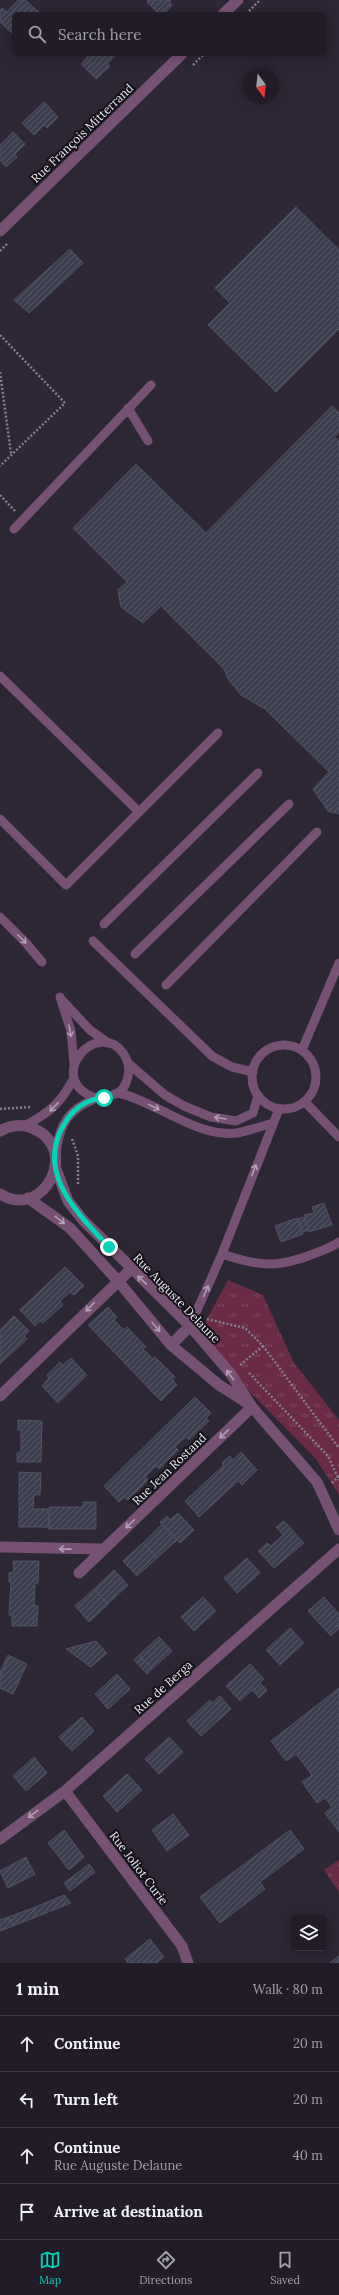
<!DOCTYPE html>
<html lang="en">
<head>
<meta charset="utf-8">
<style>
  :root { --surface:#211c28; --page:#292530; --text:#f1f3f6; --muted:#a2a1a8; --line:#3e3a45; --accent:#02d5b6 }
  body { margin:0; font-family:Lora,serif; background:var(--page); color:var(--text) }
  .controls { position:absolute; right:12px; bottom:12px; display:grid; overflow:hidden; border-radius:6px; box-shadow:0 2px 10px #0003 }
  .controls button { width:36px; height:36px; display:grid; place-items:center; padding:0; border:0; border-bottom:1px solid var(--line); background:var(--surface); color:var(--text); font:20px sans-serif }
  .compass { position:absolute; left:243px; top:68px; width:36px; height:36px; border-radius:50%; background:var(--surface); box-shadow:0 2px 10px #0003; rotate:165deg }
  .stop { position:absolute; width:12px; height:12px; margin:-9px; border:3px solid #02d5b6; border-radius:50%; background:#fff }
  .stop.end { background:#02d5b6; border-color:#fff; box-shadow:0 1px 4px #0008 }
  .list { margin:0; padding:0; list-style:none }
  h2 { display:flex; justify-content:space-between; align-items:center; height:52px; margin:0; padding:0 16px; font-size:17px }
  h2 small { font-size:13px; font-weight:400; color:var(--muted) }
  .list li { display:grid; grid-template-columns:26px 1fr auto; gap:12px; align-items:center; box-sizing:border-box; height:56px; padding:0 16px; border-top:1px solid var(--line) }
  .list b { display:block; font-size:15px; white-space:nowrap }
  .list p { margin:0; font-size:13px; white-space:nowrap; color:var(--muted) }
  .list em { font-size:13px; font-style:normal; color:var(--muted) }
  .icon { flex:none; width:22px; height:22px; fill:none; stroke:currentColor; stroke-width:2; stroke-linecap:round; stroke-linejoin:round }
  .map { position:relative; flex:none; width:339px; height:1963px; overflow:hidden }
  .search { position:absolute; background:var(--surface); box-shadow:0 2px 10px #0003; left:12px; right:12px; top:12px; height:44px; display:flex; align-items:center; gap:10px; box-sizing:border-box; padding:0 14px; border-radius:6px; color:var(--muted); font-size:15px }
  .sheet { height:276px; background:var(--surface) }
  nav { display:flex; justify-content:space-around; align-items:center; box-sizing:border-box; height:56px; border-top:1px solid var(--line); background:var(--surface); font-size:11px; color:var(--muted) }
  nav a { display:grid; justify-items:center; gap:2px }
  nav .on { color:var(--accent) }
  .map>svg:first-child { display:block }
  .grass { fill:url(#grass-tufts) }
  .building { fill:url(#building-hatch); stroke:#505264 }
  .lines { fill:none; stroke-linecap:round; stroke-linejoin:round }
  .path { stroke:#857f8d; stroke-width:2.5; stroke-dasharray:2 2; stroke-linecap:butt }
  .service { stroke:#765173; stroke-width:9 }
  .minor { stroke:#765173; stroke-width:11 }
  .tertiary { stroke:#765173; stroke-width:11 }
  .oneway { stroke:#b39eb5 }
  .route { stroke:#02d5b6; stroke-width:5 }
  .labels { text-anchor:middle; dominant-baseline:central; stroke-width:4; stroke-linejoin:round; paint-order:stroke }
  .street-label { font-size:12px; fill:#f0ecf7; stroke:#131017 }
</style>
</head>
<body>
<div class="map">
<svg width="339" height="1963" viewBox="0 0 339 1963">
  <defs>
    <pattern id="grass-tufts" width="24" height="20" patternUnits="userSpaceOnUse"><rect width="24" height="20" fill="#692b46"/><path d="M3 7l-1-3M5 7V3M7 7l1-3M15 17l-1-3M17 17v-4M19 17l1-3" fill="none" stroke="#7f4a61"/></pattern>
    <pattern id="building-hatch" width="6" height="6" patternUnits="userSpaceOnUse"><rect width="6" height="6" fill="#3d3f50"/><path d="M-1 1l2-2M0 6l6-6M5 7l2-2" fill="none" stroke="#595b6a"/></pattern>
  </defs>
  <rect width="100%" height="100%" fill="#2c2635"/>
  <path class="grass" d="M228,1280l35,15 31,68 45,57v75l-23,-36 -66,-67 -49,-62z
    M339,1860v32l-15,-22z"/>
  <path class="building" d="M18,0h7l16,14h-27v21l-14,-13v-11l2,-3 5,4z
    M148,0h23l-2,2 3,3 -8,9h-5l-12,-12z
    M90,54h27l-10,10 3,2 -14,13 -15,-15z
    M44,102l14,15 -11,11 -3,-3 -10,10 -12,-12z
    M13,132l12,12 -10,10 2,3 -11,10 -6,-7v-15z
    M296,207l43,43v79l-63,63 -68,-67 22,-22 -15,-15z
    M70,249l13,14 -54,50 -15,-13z
    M332,406l7,7v19l-5,5 5,4v373l-11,-3 -15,-22 16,-17 -64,-63 -24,-14 -13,-16 -4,-10 -63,-63 -18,17 -22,-16 -3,-17 9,-8 -54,-54 63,-64 70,69z
    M324,1203l8,22 -23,7 -5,-17 10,-2 -2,-6z
    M304,1217l5,13 -6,2 -5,-13z
    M297,1218l6,16 -22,8 -6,-16z
    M65,1267l19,19 -10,9 -4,-3 -10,9 3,4 -20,18 -3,-2 -5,5 -15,-16z
    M108,1307l9,10 -3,3 10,10 3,-3 19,20 -3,2 10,10 2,-2 20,20 -3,2 5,6 -16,16 -73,-76z
    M14,1316l15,15 -5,5 3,3 -27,25v-34z
    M71,1358l16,17 -29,28 -16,-17 7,-8 -2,-3 13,-13 3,3z
    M195,1397l16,16 -5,5 3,3 -20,19 -3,-3 -5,4 -6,6 3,3 -19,19 -3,-3 -11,11 3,3 -20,20 -4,-3 -5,5 -15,-16z
    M18,1420l24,1 -1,41h-24v-9l4,-1v-22h-3z
    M241,1452l16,18 -15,15 -4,-4 -39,36 -14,-16 39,-36 -2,-2 8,-7 3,4z
    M19,1472l22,1 -1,22h-6l-1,14h15l1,20 -3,-2h-27z
    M83,1502h13v27h-47v-22h34z
    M178,1513l16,17 -14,13 -20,-21 7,-6 3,4z
    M284,1521l20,22 -30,25 -16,-17 9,-8 4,3 12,-11 -7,-8z
    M162,1524l15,16 -20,18 -14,-15z
    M143,1543l14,15 -20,18 -14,-15z
    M247,1558l13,15 -23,20 -13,-15z
    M13,1561h26l-1,22h-3l-1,22 4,1 -1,20h-25v-11h-3l2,-33h-2v-9l5,-1z
    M114,1570l14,15 -20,19 -14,-15z
    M94,1589l14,15 -19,18 -14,-16z
    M203,1597l13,14 -22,20 -13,-14z
    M324,1597l15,17v14l-8,8 -23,-25z
    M290,1628l14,15 -24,22 -14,-15z
    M159,1637l13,14 -20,18 -13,-14z
    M96,1641l11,12 -16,14 -25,-18z
    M8,1655l2,1 -10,21v-5z
    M139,1655l13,14 -5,5 -13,-14z
    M10,1656l17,8 -14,30 -13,-6v-11z
    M250,1664l14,15 -4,4 7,7 -8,8 -7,-8 -12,11 -14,-15z
    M117,1674l13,15 -22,20 -13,-15z
    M339,1688v144l-14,-19 7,-6 -7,-9 -8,5 -15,-21 10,-7 -16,-21 -10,7 -15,-20z
    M220,1696l11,13 -30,27 -14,-15 23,-21 2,3z
    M82,1717l12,14 -22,20 -13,-14z
    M169,1737l14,15 -24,22 -14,-15z
    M34,1757l13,16 -21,18 -13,-15z
    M127,1774l15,16 -25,22 -14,-16z
    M173,1814l16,21 -22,16 -15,-21z
    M64,1830l20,27 -15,13 -21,-27z
    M290,1830l14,19 -44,33 5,7 -45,34 -20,-26z
    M26,1857l9,17 -27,14 -8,-17z
    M89,1864l6,8 -16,12 -7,-7z
    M72,1877l7,7 -9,7 -6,-8z
    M64,1895l7,8 -35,14 -3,-9z
    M33,1908l3,9 -23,9 -5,-9z
    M8,1917l5,9 -13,5v-11z
    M150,1939l14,18 -8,6h-28l-3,-4z
    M339,1956v7h-9z"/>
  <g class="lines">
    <path class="path" d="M249,11l11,-11
      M193,65l11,-11
      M0,251l8,-8
      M0,335l65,68 -65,63
      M0,372l11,82
      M0,495l15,16
      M0,1109l31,-2
      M72,1139l6,17v30
      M207,1319l38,9 18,18 76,102
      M240,1365l23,-19
      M249,1373l79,83 11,24
      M332,1483l7,-7"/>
    <path class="service" d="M128,408l20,33
      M14,529l137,-144
      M0,676l139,136
      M0,819l66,66 152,-152
      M0,917l26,26 16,19
      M104,924l154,-151
      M93,941l119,115 20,11 21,5
      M135,954l154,-150
      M166,985l151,-153
      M60,997l11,34 3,33
      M62,1000l28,30 18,13
      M252 1077a32 32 0 1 1 64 0a32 32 0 1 1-64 0Z
      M302,1050l37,-87
      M129,1064l36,31 19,11 27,11 25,4 17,-8 5,-18
      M118,1093c38,8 78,45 119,40 12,-2 24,-7 36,-10
      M305,1102l34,35
      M25,1126c26,-15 35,-22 49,-48
      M56,1155c2,-23 8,-41 30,-52 3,-1 7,-4 11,-5 16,-3 27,-2 31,-22 2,-8 0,-16 -5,-23 -27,-36 -80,27 -27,45
      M222,1254c38,13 57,14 94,-1 8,-3 16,-6 23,-11
      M190,1326l32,-72 57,-145"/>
    <path class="minor" d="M223,14l15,-14
      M0,231l182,-177
      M171,1345l19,-19
      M0,1396l131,-127
      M0,1547l104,2
      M79,1573l173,-166
      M65,1791l117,155 6,17
      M0,1839l65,-48 274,-242"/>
    <path class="tertiary" d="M0,1131c8,-5 20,-7 29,-4 54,17 16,95 -29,67
      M56,1169l12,32 15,19 107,106 41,48 21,33 65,75 22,48
      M28,1198l42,30 48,53 53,64 48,40 30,19"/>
  </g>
  <defs><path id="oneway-shaft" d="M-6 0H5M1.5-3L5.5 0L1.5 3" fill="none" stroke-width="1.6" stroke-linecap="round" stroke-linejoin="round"/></defs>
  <g class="oneway">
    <use href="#oneway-shaft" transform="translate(22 939) rotate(45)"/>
    <use href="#oneway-shaft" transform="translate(70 1031) rotate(79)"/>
    <use href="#oneway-shaft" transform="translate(54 1107) rotate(133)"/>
    <use href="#oneway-shaft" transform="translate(154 1107) rotate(26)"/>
    <use href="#oneway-shaft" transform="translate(220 1118) rotate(-171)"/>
    <use href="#oneway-shaft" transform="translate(254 1170) rotate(-69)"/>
    <use href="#oneway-shaft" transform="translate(60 1220) rotate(38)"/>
    <use href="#oneway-shaft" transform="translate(142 1280) rotate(-136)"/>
    <use href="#oneway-shaft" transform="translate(206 1291) rotate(-66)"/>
    <use href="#oneway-shaft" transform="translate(90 1307) rotate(135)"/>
    <use href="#oneway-shaft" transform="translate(156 1327) rotate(50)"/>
    <use href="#oneway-shaft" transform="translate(230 1375) rotate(-127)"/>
    <use href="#oneway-shaft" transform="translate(224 1434) rotate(136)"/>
    <use href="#oneway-shaft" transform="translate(130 1524) rotate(136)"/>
    <use href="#oneway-shaft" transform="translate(65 1549) rotate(-179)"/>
    <use href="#oneway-shaft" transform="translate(33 1814) rotate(143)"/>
  </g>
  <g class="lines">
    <path class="route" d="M104,1098c-14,0 -28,9 -36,20 -36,51 7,93 41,129"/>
  </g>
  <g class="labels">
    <g class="street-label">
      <text transform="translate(82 133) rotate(-44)">Rue François Mitterrand</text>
      <text transform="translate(177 1298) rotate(46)">Rue Auguste Delaune</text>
      <text transform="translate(169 1469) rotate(-44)">Rue Jean Rostand</text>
      <text transform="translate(163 1687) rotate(-42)">Rue de Berga</text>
      <text transform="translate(139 1868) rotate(53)">Rue Joliot Curie</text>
    </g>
  </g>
</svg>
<div class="controls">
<button><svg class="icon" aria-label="layers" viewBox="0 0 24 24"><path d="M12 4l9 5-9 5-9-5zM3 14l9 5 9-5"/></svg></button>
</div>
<svg class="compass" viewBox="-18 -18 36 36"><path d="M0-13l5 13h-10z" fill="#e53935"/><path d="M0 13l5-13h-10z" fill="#a2a1a8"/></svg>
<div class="stop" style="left:104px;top:1098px"></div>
<div class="stop end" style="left:109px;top:1247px"></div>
<div class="search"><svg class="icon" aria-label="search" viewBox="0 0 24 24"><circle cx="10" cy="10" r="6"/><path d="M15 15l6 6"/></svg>Search here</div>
</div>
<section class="sheet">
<h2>1 min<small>Walk · 80 m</small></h2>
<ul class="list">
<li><svg class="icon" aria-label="ahead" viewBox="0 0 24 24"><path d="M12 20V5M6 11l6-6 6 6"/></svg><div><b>Continue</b></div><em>20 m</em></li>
<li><svg class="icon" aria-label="left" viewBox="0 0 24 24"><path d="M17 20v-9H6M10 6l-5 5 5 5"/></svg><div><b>Turn left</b></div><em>20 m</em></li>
<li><svg class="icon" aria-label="ahead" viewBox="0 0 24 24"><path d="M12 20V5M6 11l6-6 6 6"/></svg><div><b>Continue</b><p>Rue Auguste Delaune</p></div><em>40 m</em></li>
<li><svg class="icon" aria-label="arrive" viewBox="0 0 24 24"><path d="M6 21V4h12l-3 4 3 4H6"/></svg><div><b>Arrive at destination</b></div></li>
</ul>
</section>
<nav>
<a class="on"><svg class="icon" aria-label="map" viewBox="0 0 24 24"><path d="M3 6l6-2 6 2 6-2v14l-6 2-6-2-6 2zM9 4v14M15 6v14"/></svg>Map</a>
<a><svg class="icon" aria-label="directions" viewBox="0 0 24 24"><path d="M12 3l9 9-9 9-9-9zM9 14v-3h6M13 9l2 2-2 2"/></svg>Directions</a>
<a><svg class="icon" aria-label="saved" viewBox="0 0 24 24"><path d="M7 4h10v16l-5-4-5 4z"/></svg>Saved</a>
</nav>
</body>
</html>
